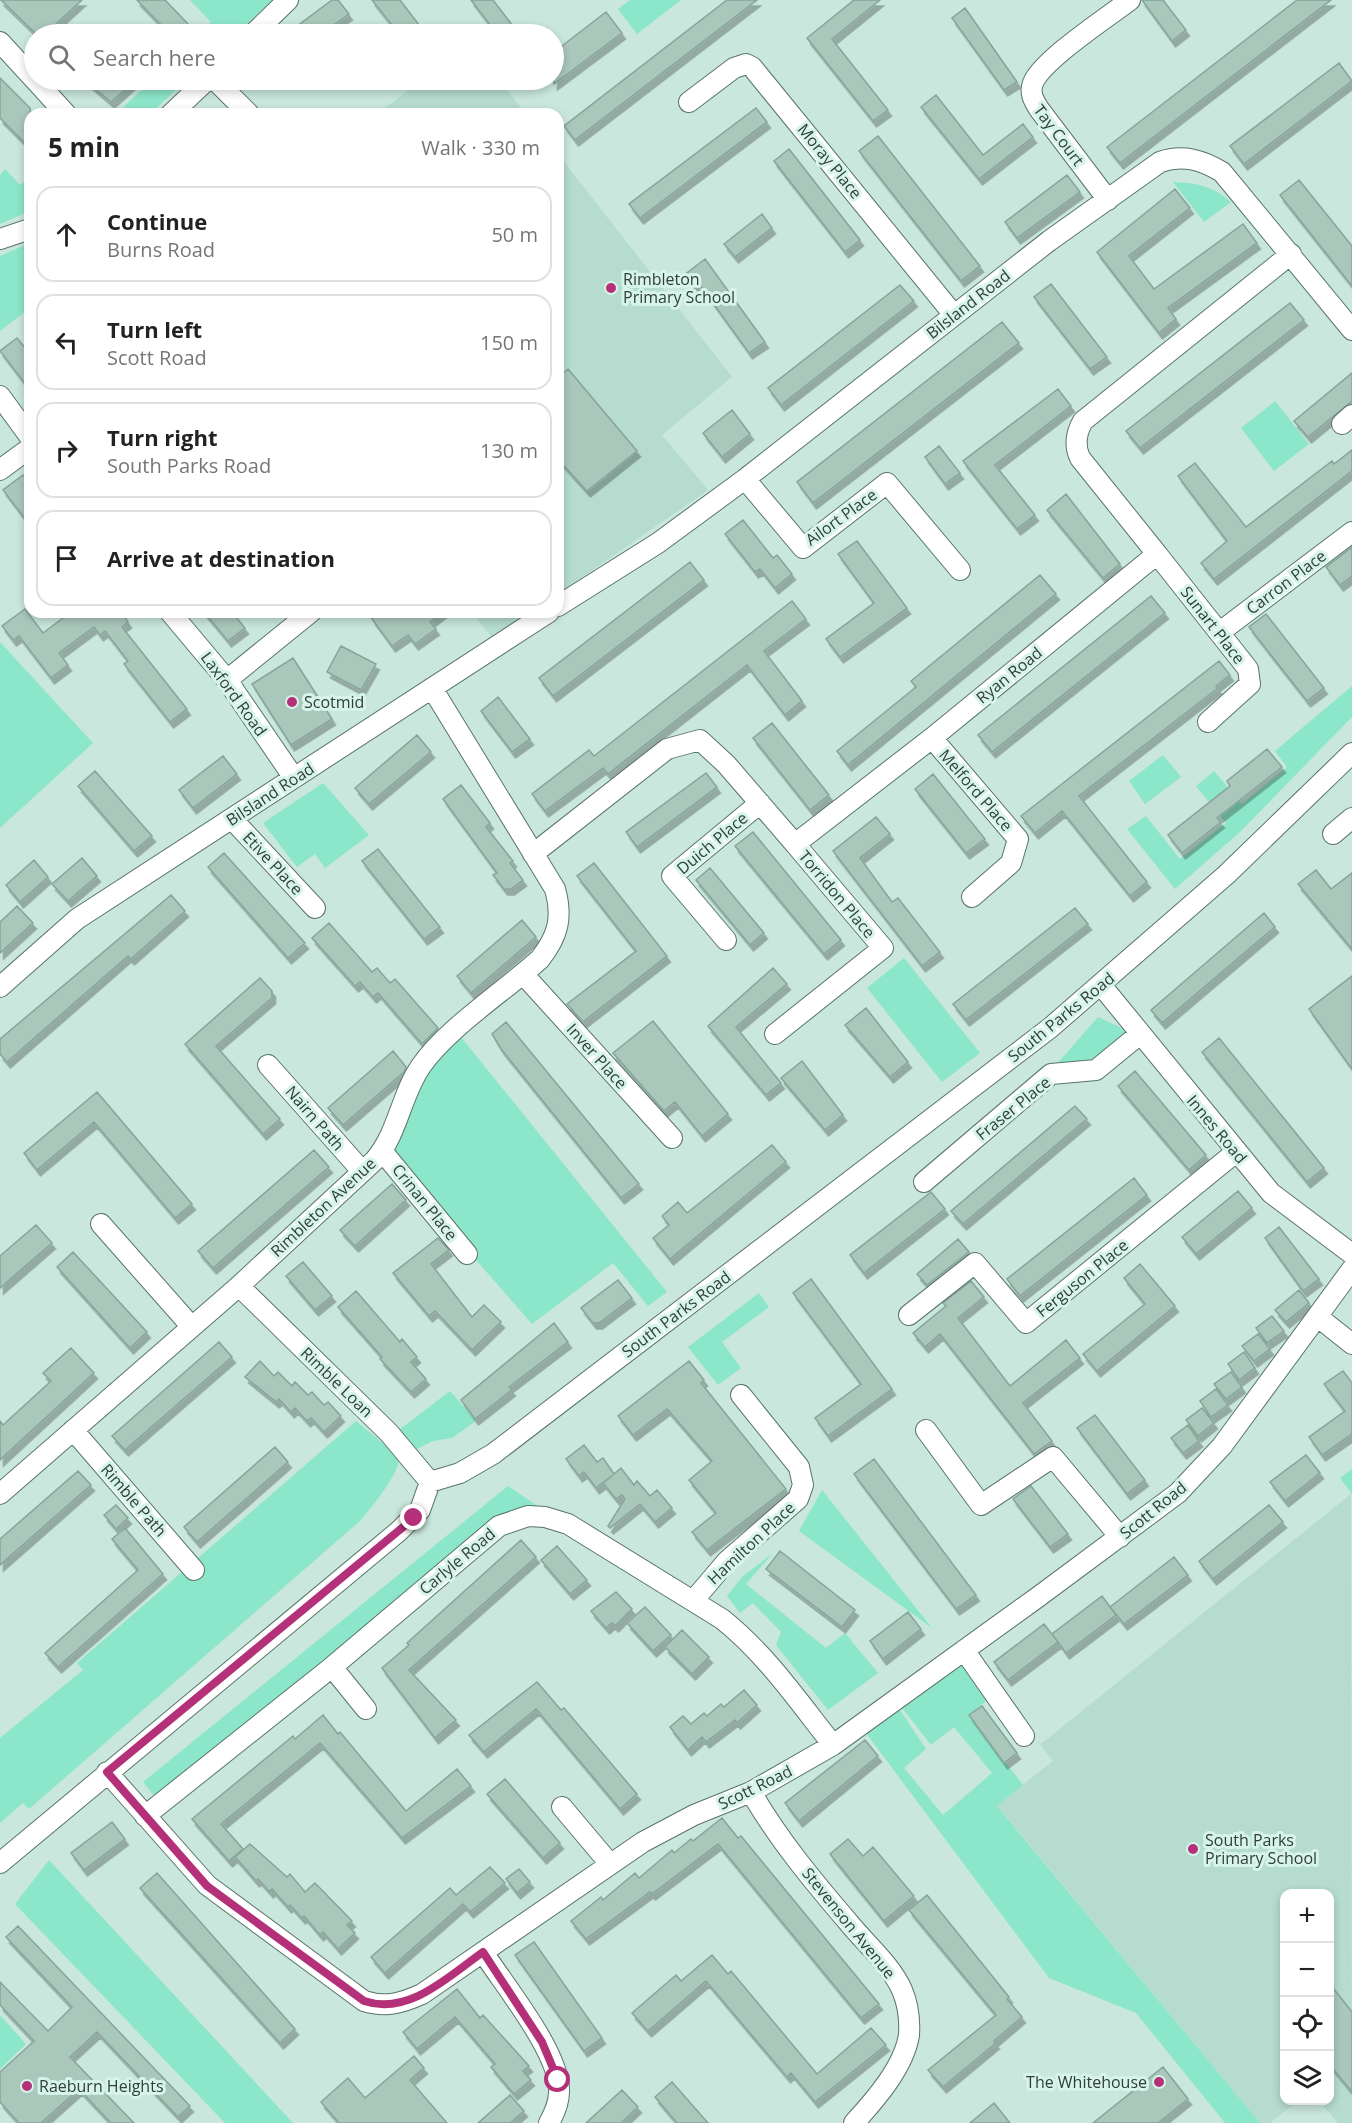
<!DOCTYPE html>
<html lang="en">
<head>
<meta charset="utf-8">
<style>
  :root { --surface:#fff; --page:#f2f2f2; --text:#222; --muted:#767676; --line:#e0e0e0 }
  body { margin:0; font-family:"Open Sans",sans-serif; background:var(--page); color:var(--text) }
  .controls { position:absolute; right:18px; bottom:18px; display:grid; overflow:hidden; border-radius:12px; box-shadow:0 3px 9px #0003 }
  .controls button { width:54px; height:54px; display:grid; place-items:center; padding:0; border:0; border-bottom:2px solid var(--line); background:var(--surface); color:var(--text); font:30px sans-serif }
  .stop { position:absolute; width:18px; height:18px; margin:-14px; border:4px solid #b43179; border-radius:50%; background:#fff }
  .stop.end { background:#b43179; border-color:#fff; box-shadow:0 2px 6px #0008 }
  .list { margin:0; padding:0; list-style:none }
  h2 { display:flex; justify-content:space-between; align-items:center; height:78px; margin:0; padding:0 24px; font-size:26px }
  h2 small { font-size:20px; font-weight:400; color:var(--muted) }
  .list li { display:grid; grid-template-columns:39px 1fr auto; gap:18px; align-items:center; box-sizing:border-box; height:96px; margin:0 12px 12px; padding:0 12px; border:2px solid var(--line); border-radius:18px }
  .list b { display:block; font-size:22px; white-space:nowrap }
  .list p { margin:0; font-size:20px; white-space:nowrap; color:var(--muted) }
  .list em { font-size:20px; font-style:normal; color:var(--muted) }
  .icon { flex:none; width:33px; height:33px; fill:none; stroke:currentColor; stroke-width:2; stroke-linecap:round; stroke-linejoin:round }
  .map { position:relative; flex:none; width:1352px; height:2123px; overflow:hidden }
  .search { position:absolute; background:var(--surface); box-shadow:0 3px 9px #0003; left:24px; top:24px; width:540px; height:66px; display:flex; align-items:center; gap:15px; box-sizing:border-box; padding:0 21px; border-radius:33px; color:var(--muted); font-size:22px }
  .panel { position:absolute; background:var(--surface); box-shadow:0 3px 9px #0003; left:24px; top:108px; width:540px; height:510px; border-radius:18px }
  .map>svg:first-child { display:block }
  .built { fill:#b5dcce }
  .green { fill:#8ce6c9 }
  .building { fill:#aac7bc; stroke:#87a499; stroke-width:1.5; filter:url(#shadow) }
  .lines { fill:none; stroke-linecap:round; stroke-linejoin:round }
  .minor-casing { stroke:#59746b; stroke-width:22 }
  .minor { stroke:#fff; stroke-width:20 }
  .route { stroke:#b43179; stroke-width:8 }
  .poi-dot { fill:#b43179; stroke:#d6f4e9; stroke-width:2 }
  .labels { text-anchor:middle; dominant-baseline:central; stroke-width:6; stroke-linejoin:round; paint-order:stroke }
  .street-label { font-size:16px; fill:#323e39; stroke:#d6f4e9 }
  .poi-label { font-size:16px; fill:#323e39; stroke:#d6f4e9; text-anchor:start }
</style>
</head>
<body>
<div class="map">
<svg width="1352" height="2123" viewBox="0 0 1352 2123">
  <defs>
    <filter id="shadow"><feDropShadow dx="3.5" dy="6" stdDeviation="0" flood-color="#0004"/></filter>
  </defs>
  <rect width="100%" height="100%" fill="#c9e7dc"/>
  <path class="built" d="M422,80h77l27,34h-149z
    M558,154l174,223 -70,58 46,55 -150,104z
    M471,612h59l-38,25z
    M1351,1494l1,629h-14l-19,-22 11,-1v-206h-46v206l14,1 -28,22h-10l-263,-318 56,-44 -17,-22 5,5z"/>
  <path class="green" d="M190,0h83l-37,34h-37l12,-12z
    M630,0h51l-44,34 -19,-25z
    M152,80h35l-37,34h-34z
    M5,169l15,16 10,-8v34l-30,13v-49z
    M1173,182c25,1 39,4 58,20l-27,20z
    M30,243v65l-30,23v-75z
    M1275,401l34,43 -35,27 -33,-43z
    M0,642l93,101 -93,85z
    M1352,686v31l-112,115 -65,57 -48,-60 19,-13 34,43 46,-36 -30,-37 18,-15 28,33 45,-37 -12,-16z
    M1163,755l18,22 -36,27 -16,-23z
    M323,783l46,52 -44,33 -10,-14 -18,13 -34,-44z
    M904,958l76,95 -38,29 -75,-94z
    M1098,1017l30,14 -39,33 -34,2z
    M456,1031l211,261 -19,14 -35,-43 -81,61 -56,-64 -9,-6 -85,-103 30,-69z
    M759,1293l10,14 -47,35 19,26 -23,17 -30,-38z
    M450,1391l26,30 -24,17 -19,3 -18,9 -16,-20z
    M356,1421c7,6 41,33 42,37 5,12 -29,52 -37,62l-332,289 -6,-6 -23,20v-85l83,-68 -6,-7z
    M1352,1469v25l-12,-16z
    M508,1486l31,21 -40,10 -344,280 -12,-15z
    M822,1490l110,138 -133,-97z
    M773,1553l-27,31 80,64 19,-15 33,40 -50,37 -52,-65 5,-13 -28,-29 -13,10 -13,-17 15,-19z
    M964,1650l30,44 -25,22 54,69 -26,21 263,317h-35l-89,-110 -87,-35 -189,-253 34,-24 32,48 -22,19 39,47 49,-42 -38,-46 -23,18 -35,-45z
    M49,1860l244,263h-68l-210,-219z
    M0,2015l26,29 -26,25z"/>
  <path class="building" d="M1,0h81l-37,34h-9z
    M137,0h28l24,25 -10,9h-9z
    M332,0h6l11,14 -28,20h-13l-8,-10z
    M372,0h28l26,34h-27z
    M471,0h22l26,34h-22z
    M727,0h30l-182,140 -11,-14z
    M854,0h26l-48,39 56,71 -15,11 -66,-83z
    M1142,0h21l23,30 -14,11z
    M1297,0h34l-211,163 -13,-16z
    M965,8l52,74 -13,8 -52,-72z
    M606,12l16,21 -68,51v-32z
    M1339,63l13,18 -108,83 -14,-18z
    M0,78l30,30v40l-30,-30z
    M85,80h51l-25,22z
    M936,95l47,60 40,-31 10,13 -54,42 -58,-72z
    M756,108l11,14 -127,96 -11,-14z
    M878,136l102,130 -19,15 -102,-130z
    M789,149l71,91 -15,12 -71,-91z
    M1067,175l13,17 -63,46 -12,-16z
    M1299,180l53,66v40l-72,-91z
    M1175,189l15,19 -61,48 25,33 89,-65 14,19 -89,65 8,11 -17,14 -62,-81z
    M762,214l10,14 -37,29 -11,-13z
    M705,259l60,83 -16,11 -49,-68 -6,5 -11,-14z
    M1051,284l56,73 -17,12 -56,-72z
    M900,285l14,16 -133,104 -13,-17z
    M1290,303l14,17 -164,128 -14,-17z
    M1002,322l17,21 -206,160 -16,-21z
    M17,338l13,16v36l-30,-39z
    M568,369l69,82 -50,40 -29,-32v-81z
    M1352,373v28l-44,36 -14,-16z
    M1058,389l13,17 -76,59 40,50 -18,14 -54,-68z
    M732,410l18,24 -28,23 -19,-24z
    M939,446l21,27 -15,11 -20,-27z
    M1352,450v21l-138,108 -13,-16 26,-22 -49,-65 17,-13 51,64 86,-66 2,3z
    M23,475l7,9v41l-27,-35z
    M1066,494l54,70 -17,14 -56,-68z
    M743,520l30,38 4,-3 15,19 -17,14 -15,-19 -5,3 -30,-38z
    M857,541l50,67 -67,49 -14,-18 48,-36 -36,-49z
    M1352,547v29l-12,9 -14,-18z
    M690,562l14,18 -151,116 -14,-18z
    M1040,575l16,19 -208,171 -11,-14 79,-64 -5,-6z
    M1151,596l14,17 -173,139 -14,-17z
    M792,601l14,18 -42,32 38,50 -17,14 -38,-50 -139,109 -5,-6 -58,43 -13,-17 57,-44 5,6z
    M25,609l18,24 28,-21h50l7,10 -6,5 65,82 -17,13 -46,-58 4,-3 -23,-30 -5,4 -6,-8 -35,26 9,12 -17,13 -32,-42 -6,4 -11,-14z
    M204,612h28l13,16 -17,13z
    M382,612h61l-13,10 6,7 -21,15 -7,-9 -16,11 -20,-27z
    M1266,614l58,74 -17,13 -58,-74z
    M341,646l35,18 -15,26 -34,-18z
    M293,658l39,61 -41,26 -39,-61z
    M1219,661l11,14 -14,11 2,2 -139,108 68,86 -17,14 -68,-85 -27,22 -14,-17z
    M498,697l32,42 -18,13 -31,-41z
    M772,723l57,72 -19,15 -57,-72z
    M417,735l14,17 -62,52 -14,-16z
    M1267,749l15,18 -65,51 4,4 -39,31 -14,-18 62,-49 -3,-5z
    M223,756l14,18 -44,34 -14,-18z
    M95,771l57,65 -18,15 -56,-65z
    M706,773l11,14 -80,60 -11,-15z
    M933,774l52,65 -19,14 -51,-64z
    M461,785l29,38 -4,4 27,34 -3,2 13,17 -12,9h-7l-11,-14 4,-2 -54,-74z
    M876,817l14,17 -30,24 32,44 6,-4 42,54 -18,14 -89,-115z
    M753,832l88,108 -17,14 -89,-108z
    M378,849l62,78 -16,12 -62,-78z
    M224,853l81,90 -17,15 -80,-91z
    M82,858l15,18 -29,25 -16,-17z
    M34,860l14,17 -28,25 -14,-17z
    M594,863l73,93 -84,66 -16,-18 69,-53 -59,-75z
    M710,868l54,65 -14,12 -54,-65z
    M1316,870l15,19 21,-16v76l-54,-65z
    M171,895l14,16 -54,48 -3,-3 -121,106 -7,-8v-15z
    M17,906l16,17 -33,30v-31z
    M1075,908l13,16 -122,96 -13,-16z
    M1264,913l11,14 -113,96 -11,-13z
    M522,920l14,17 -65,56 -14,-17z
    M329,923l43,49 5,-4 13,15 5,-4 43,49 -16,16 -44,-51 -5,4 -13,-15 -5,4 -43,-48z
    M773,968l14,16 -51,43 45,56 -15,12 -58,-69z
    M1352,976v93l-43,-60z
    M260,978l12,13v7l-56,48 64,73 -17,15 -78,-90z
    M866,1008l42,54 -18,15 -45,-52z
    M653,1021l75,93 -26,22 -27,-34 -11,9 -51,-58z
    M506,1022l133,162 -18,14 -120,-149 -9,-15z
    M1219,1038l105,130 -17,14 -105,-130z
    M393,1051l13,16 -2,5 -61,53 -15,-17z
    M802,1061l41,54 -18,15 -44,-52z
    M1135,1071l71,84 -17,15 -71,-84z
    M97,1092l95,112 -17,14 -81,-96 -57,48 -13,-17z
    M1075,1106l12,13 -124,105 -12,-13z
    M772,1145l14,17 -116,97 -17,-21 16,-13 -7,-9 16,-14 9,11z
    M314,1150l15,17 -116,101 -15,-17z
    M1134,1178l13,17 -127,101 -13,-17z
    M392,1184l14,16 -51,46 -15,-16z
    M1238,1191l14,17 -56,46 -14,-17z
    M931,1192l14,17 -81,64 -14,-18z
    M36,1225l16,18 -52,45v-32z
    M1279,1227l40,52 -16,12 -38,-53z
    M438,1238l11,12 -18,14 41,53 12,-12 17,17 -29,28 -37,-39 -6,5 -36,-43z
    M958,1239l11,13 -42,33 -10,-11z
    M73,1252l74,80 -17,16 -73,-81z
    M303,1262l29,34 -17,14 -29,-34z
    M1140,1264l35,42 -78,65 -14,-17 62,-50 -21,-26z
    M811,1279l81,110 -64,47 -13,-18 46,-34 -68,-91z
    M618,1280l14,18 -33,25h-6l-12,-15z
    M971,1281l13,16 -26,21 52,68 56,-46 14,18 -57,45 29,38 -18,13 -94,-120 -15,13 -12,-14 33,-27 -3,-3z
    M1299,1290l10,13 -23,19 -11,-12z
    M356,1291l44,51 2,-3 15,18 -6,5 15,17 -15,13 -31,-33 2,-2 -44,-50z
    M1272,1316l12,15 -17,12 -11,-15z
    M554,1323l14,19 -59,45 3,3 -37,29 -14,-19z
    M1258,1334l12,15 -16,12 -12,-15z
    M219,1342l13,15 -107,93 -13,-14z
    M71,1348l23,25 -94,87v-39l3,4 48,-44 -8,-8z
    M1244,1352l11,16 -16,12 -11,-16z
    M260,1361l14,15 4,-4 14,14 3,-4 13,13 4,-3 12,13 4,-3 13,14 -17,16 -13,-14 -4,3 -12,-13 -4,4 -12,-13 -3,3 -31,-25z
    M689,1361l15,19 -3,3 85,106 -79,61 -15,-18 24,-19 -27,-33 23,-19 -45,-52 -34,26 -15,-19z
    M1343,1371l9,12v51l-30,21 -13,-18 36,-26 -21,-27z
    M1231,1372l11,15 -16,12 -12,-15z
    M1216,1389l12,16 -17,12 -11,-16z
    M1202,1408l12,15 -16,13 -12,-16z
    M1095,1415l50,65 -18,14 -50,-66z
    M1188,1425l11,16 -16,12 -12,-15z
    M584,1445l13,17 6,-4 11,16 7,-6 13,17 3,-4 13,15 7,-6 15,18 -17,14 -15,-18 -30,24 -2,-2 17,-27 -3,-4 -6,4 -13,-16 10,-8 -17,13 -12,-16 -5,4 -13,-17z
    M275,1447l13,15 -91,80 -13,-15z
    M1306,1455l14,18 -35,28 -15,-19z
    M874,1459l102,136 -20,14 -102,-135z
    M78,1471l13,14 -91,80v-26z
    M1031,1486l37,48 -18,13 -37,-48z
    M116,1505l12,13 -12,11 -12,-14z
    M1269,1505l14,17 -70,57 -14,-18z
    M125,1528l38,46 -105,93 -13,-14 93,-83 -26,-31z
    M521,1540l15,17 -127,113 47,50 -21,18 -53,-70 27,-23 -2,-2z
    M557,1546l30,34 -17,14 -29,-34z
    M780,1551l75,59 -13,17 -76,-58z
    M1174,1557l14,18 -64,49 -14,-17z
    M616,1592l16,17 -17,17 -3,-3 -6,5 -15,-17z
    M1102,1596l14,19 -50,38 -14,-19z
    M645,1607l26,28 -18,16 -26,-28z
    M908,1612l13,17 -38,30 -13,-18z
    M1044,1624l14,18 -50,38 -14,-18z
    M682,1630l27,27 -17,17 -27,-27z
    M537,1682l24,28 3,-2 73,86 -17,15 -84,-100 -52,43 -15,-17z
    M744,1690l13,15 -20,18 -2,-3 -29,22 -4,-5 -14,13 -18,-23 13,-11 8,8 13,-11 3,3 14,-12 3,3z
    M982,1706l35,47 -13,10 -35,-48z
    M323,1715l15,19 2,-2 66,79 51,-42 14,17 -69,52 -82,-95 -99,81 22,25 -14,12 -37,-42 101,-83 2,3z
    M865,1740l13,16 -79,65 -14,-18z
    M505,1779l55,64 -17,15 -56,-64z
    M722,1818l16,20 3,-2 138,168 -18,14 -143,-174 -66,50 -2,-2 -64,47 -15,-18 30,-24 2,3 32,-27 4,5 33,-28 2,3 17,-14 2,2z
    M112,1822l13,17 -41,31 -13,-17z
    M848,1839l15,17 10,-9 41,49 -30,25 -54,-67z
    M250,1844l37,33 3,-3 15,18 10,-9 37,38 -5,4 8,8 -17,16 -15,-17 -3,3 -16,-19 -2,2 -12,-13 -2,2 -16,-18 -2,3 -12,-13 -2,2 -21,-24z
    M490,1867l15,16 -35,29 -7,-8 -78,69 -14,-16 79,-69 6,7z
    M519,1869l11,13 -13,11 -11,-14z
    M157,1873l138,156 -15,14 -140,-155z
    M927,1895l82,102 -2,2 15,18 -28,24 2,2 -53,44 -15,-17 68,-55 -87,-105z
    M18,1926l172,180 -12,11 -81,-85 -27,25 64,66h-23l-32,-34 -38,34h-22l-19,-21v-30l34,-31 -34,-36v-23l48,49 24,-24 -66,-70z
    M534,1942l68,96 -18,13 -69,-96z
    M712,1955l16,19 3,-3 86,103 54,-46 15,17 -71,57 -24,-29 -4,4 -81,-96 -58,50 -16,-18 44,-38 5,6z
    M1329,1983l23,29v80l-23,-28z
    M457,1989l23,29 3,-3 46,51 -6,5 8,9 -17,14 -23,-27 4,-3 -40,-47 -38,32 -14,-17z
    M414,2056l10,12 -14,12 37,43h-108l-18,-21 27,-24 17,20z
    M1163,2067l25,32 -30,24h-65z
    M672,2082l36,41h-31l-22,-26z
    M622,2090l16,17 -17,16h-35z
    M510,2095l14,16 -14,12h-32z
    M994,2103l16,20h-40z"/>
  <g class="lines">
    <g class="minor-casing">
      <path id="minor" d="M253,34l35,-34
        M0,42l34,37
        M35,80l31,34
        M215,80l34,34
        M689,102l45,-34 12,-4 6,3 202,248
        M171,114l36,-34
        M1108,200l-69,-91c-5,-8 -10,-16 -6,-26 9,-23 75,-66 97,-83
        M0,239l30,-10
        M0,396l30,41
        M1342,424l10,-9
        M0,470l30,-22
        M745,479l58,69 84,-65 73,87
        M1157,554l91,115 2,15 -42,38
        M558,606l100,-63 87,-64 304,-238 111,-79c23,-8 42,-2 62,10l130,158
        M170,612l57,68 67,98
        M1220,632l132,-100
        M227,680l84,-68
        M932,738l86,101 -7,24 -39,34
        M232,819l83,89
        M1333,834l19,-16
        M533,854l134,-105 33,-9 26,24 69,80 137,-106 225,-184 -77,-96c-6,-13 -4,-25 3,-37l208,-167
        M726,940l-54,-64 88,-73
        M523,974l149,164
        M1101,985l170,208 81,61
        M0,987l77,-68 472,-307
        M775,1034l108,-86 -88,-104
        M268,1065l94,106
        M382,1151l85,103
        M924,1182l127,-108 45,-4 44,-36
        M101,1224l90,102
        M239,1286l150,147 41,49
        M909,1315l66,-52 51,60 210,-171
        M1318,1317l34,27
        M73,1430l121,140
        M926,1430l55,75 72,-48 67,80
        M0,1494l239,-208 136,-126c23,-27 26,-65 46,-94 25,-37 85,-76 119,-107 18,-23 23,-41 15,-70l-123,-201
        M693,1601l34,-40 71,-62 5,-14 -4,-18 -58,-72
        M964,1650l60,86
        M332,1667l34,42
        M107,1772l100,113 157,116c22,7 38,2 58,-7l221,-152 51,-27 57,-23 82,-47 205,-148 140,-104 44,-47 130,-177
        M751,1792c27,47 62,89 98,131 17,21 42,42 53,67 6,14 8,30 7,45 -5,32 -34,65 -55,88
        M562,1807l48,57
        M145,1816l187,-149 167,-141 29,-10 17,1 23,7 154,95c44,35 76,82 111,126
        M0,1863l399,-332 21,-21 10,-28 30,-9 33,-19 557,-426 176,-153 126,-122
        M483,1952c21,33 78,102 76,140 0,11 -5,22 -10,31"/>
    </g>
    <use href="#minor" class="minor"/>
  </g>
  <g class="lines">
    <path class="route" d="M414,1518l-307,254 100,114 157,115c45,15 85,-25 119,-49l59,90 16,38"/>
  </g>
  <g class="poi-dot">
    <circle cx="611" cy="288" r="6"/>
    <circle cx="292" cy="702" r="6"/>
    <circle cx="1193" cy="1849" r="6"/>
    <circle cx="1159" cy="2082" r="6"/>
    <circle cx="27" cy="2086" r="6"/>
  </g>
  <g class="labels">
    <g class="street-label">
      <text transform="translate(1059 135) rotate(53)">Tay Court</text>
      <text transform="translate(830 161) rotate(51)">Moray Place</text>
      <text transform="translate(968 304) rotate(-38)">Bilsland Road</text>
      <text transform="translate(841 517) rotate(-36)">Ailort Place</text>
      <text transform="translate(1286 582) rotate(-37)">Carron Place</text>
      <text transform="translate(1213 625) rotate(52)">Sunart Place</text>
      <text transform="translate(1009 675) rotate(-39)">Ryan Road</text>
      <text transform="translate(234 694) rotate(54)">Laxford Road</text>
      <text transform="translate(976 790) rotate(49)">Melford Place</text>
      <text transform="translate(270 794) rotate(-33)">Bilsland Road</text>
      <text transform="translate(712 843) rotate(-40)">Duich Place</text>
      <text transform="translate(273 863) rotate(47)">Etive Place</text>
      <text transform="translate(837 894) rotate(50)">Torridon Place</text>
      <text transform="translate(1061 1017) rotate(-39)">South Parks Road</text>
      <text transform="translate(597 1056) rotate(48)">Inver Place</text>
      <text transform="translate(1013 1108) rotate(-39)">Fraser Place</text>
      <text transform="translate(315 1118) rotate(49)">Nairn Path</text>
      <text transform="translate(1217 1129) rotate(50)">Innes Road</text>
      <text transform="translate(425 1202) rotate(51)">Crinan Place</text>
      <text transform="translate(323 1207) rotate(-43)">Rimbleton Avenue</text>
      <text transform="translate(1082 1278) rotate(-39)">Ferguson Place</text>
      <text transform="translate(676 1314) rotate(-37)">South Parks Road</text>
      <text transform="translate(337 1382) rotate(44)">Rimble Loan</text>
      <text transform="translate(134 1500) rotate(49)">Rimble Path</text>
      <text transform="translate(1153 1510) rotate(-39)">Scott Road</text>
      <text transform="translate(751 1543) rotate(-43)">Hamilton Place</text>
      <text transform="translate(457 1561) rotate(-40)">Carlyle Road</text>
      <text transform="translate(755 1787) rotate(-26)">Scott Road</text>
      <text transform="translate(849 1923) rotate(51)">Stevenson Avenue</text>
    </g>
    <g class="poi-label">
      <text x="623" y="279">Rimbleton<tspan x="623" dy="18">Primary School</tspan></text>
      <text x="304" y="702">Scotmid</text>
      <text x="1205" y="1840">South Parks<tspan x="1205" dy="18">Primary School</tspan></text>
      <text x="1147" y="2082" text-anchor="end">The Whitehouse</text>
      <text x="39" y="2086">Raeburn Heights</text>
    </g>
  </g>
</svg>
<div class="controls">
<button>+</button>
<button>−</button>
<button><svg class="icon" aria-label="locate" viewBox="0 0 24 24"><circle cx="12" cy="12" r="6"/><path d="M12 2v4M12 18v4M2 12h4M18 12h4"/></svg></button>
<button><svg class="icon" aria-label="layers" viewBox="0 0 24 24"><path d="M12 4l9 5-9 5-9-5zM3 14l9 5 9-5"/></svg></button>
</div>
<div class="stop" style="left:558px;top:2080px"></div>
<div class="stop end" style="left:414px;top:1518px"></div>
<div class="search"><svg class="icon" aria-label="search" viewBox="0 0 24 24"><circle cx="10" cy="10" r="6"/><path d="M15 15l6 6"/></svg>Search here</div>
<section class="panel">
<h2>5 min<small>Walk · 330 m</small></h2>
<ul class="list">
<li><svg class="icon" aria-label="ahead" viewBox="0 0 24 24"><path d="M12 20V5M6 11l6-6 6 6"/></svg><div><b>Continue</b><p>Burns Road</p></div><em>50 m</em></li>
<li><svg class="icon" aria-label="left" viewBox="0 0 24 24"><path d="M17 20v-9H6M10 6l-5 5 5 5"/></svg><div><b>Turn left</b><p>Scott Road</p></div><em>150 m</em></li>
<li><svg class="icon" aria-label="right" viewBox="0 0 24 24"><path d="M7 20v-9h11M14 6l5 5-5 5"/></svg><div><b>Turn right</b><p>South Parks Road</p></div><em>130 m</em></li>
<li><svg class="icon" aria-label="arrive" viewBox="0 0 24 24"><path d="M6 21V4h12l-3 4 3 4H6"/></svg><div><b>Arrive at destination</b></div></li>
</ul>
</section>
</div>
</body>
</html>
